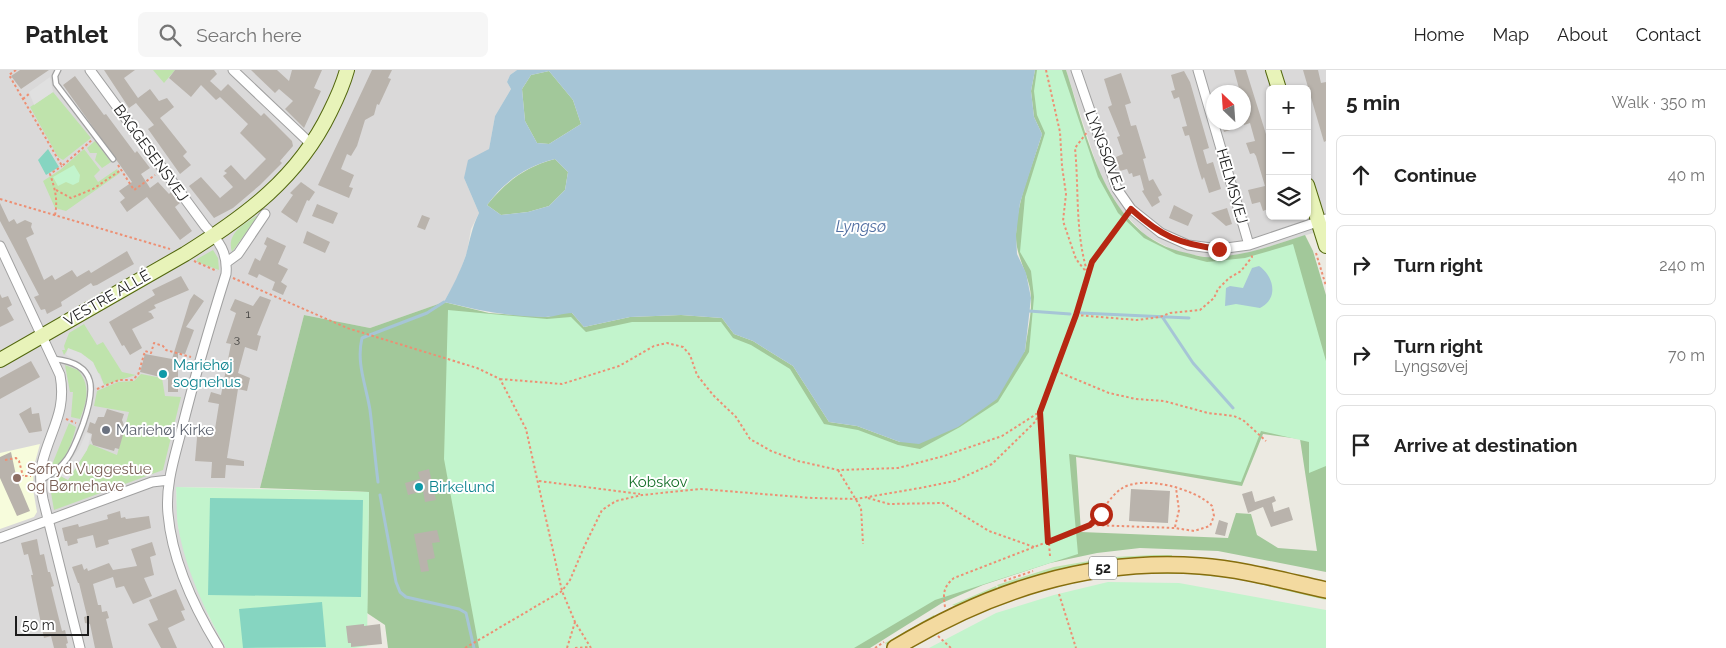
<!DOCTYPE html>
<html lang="en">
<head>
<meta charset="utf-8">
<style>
  :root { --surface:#fff; --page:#f6f6f6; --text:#222; --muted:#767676; --line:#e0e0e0 }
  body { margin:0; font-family:Raleway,sans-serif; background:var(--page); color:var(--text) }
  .controls { position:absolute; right:15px; top:15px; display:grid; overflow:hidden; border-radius:8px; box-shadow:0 1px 4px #0004 }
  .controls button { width:45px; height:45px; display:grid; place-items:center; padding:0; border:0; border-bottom:1px solid var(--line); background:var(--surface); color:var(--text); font:25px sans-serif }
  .compass { position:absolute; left:1206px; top:15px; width:45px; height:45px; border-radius:50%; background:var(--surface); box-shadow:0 1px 4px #0004; rotate:335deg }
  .scale { position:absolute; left:15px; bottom:12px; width:74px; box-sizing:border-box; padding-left:5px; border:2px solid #1c1c1c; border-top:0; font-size:14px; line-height:18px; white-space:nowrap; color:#1c1c1c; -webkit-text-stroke:4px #fff; paint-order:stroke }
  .stop { position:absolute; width:15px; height:15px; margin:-11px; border:4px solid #b62712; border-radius:50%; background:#fff }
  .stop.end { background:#b62712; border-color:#fff; box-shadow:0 1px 5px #0008 }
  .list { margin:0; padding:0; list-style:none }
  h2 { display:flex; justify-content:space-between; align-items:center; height:65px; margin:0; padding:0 20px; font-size:21px }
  h2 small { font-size:16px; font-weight:400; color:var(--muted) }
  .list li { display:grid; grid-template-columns:32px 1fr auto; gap:15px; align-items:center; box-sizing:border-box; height:80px; margin:0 10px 10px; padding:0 10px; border:1px solid var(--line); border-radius:8px }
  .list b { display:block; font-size:19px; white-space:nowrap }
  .list p { margin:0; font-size:16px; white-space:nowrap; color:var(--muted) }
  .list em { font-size:16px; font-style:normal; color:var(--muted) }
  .icon { flex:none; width:28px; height:28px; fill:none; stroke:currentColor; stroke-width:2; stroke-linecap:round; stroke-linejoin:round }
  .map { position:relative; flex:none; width:1326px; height:578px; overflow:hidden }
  header { display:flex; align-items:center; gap:30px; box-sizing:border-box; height:70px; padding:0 25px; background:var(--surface); border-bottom:1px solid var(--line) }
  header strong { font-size:24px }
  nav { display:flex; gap:28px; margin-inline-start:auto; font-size:18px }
  .search { width:350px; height:45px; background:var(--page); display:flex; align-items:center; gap:12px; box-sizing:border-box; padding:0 18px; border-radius:8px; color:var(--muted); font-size:19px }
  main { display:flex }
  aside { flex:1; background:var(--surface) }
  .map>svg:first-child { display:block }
  .residential { fill:#dad9d9; fill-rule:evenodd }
  .education { fill:#f7fcdc }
  .grass { fill:#bfe3ac }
  .forest { fill:#a2c89a; fill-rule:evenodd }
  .park { fill:#c2f4cc }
  .pitch { fill:#86d5c1 }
  .parking { fill:#e0e0e0 }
  .water { fill:#a6c5d6; fill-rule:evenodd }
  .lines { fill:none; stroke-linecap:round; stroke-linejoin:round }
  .stream { stroke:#a6c5d6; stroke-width:3 }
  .building { fill:#b9b3ac }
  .lane-casing { stroke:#a0a0a0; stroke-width:7 }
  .street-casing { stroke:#a0a0a0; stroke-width:11 }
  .secondary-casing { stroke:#52670e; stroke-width:16 }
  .primary-casing { stroke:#866e0d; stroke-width:18 }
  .path { stroke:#ed8f73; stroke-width:2; stroke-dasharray:2.5 2.5; stroke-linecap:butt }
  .lane { stroke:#fff; stroke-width:4.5 }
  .street { stroke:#fff; stroke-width:9 }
  .secondary { stroke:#e8f3b9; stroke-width:14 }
  .primary { stroke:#f3daa0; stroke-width:15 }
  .route { stroke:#b62712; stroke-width:6 }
  .culture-dot { fill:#0f9aa8; stroke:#fff; stroke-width:2 }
  .worship-dot { fill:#6b7280; stroke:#fff; stroke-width:2 }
  .education-dot { fill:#8d6e63; stroke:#fff; stroke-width:2 }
  .labels { text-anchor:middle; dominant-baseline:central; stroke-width:4; stroke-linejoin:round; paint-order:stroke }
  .number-label { font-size:12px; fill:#434240 }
  .shield { fill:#fff; stroke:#606060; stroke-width:1 }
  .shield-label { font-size:14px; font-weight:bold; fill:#1c1c1c }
  .street-label { font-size:15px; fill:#1c1c1c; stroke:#fff }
  .culture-label { font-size:15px; fill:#0d838f; stroke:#fff; text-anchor:start }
  .worship-label { font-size:15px; fill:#5b616d; stroke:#fff; text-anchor:start }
  .education-label { font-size:15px; fill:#785e54; stroke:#fff; text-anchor:start }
  .park-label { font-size:15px; fill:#156f28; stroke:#fff }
  .water-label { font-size:16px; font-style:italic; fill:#516fa2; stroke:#fff }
</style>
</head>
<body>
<header>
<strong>Pathlet</strong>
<div class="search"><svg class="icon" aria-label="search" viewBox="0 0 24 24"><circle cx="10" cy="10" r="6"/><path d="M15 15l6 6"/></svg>Search here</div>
<nav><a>Home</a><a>Map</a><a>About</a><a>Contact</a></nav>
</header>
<main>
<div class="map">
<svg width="1326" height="578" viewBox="0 0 1326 578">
  <rect width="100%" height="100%" fill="#eceae2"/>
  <path class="residential" d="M0,0h517l-7,5 -3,7 4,7 -16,27 -6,33 -25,29 15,35 -8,16 -4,23 -9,25 -14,25 -74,26 -66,-13 -44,173 -84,-1 2,39 11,40 20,51 17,31h-226z
    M1066,0h260v159l-81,25 -35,4 -35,-7 -30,-16 -25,-26 -20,-34zM1270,19h37v127h-37zM1214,22h30v30h-30z"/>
  <path class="education" d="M40,374l-6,22 -1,23 4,23 -3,5 -34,12v-76z"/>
  <path class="grass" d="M153,0h22l-11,13z
    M53,22l38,46 -28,22 -5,-3 -28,-50z
    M95,71l16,21 -9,6 -7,-8 2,-7h-7l-3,-5z
    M84,79l16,21 -6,6 4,6 19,-13 3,4 -54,38 -11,-3 -12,-27 17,-11z
    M256,146h2l-26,36c-6,-18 11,-27 24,-36z
    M213,180l5,8 1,12 -22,-8v-3z
    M84,254l13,21 6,-3 19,30 14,3 -32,10 -4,-11 -32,-25 -4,6 -2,-5h3l-1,-4 5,-13z
    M65,295l13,5c13,16 9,31 2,49l-9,-2 2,-25h-3z
    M141,304l21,4 3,18 16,1 -18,73 -109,40 -5,-29 10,-6 9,5 22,-36 27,11 12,-43 -35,-6 3,-15 21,-9 16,-1z
    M69,353l7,4c-4,16 -11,37 -27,45z
    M1153,485h19v4l-58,1v-3z
    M1175,486l56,5v3l-57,-6z
    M1112,487v4l-56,9 -57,18 -2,-3 57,-18z
    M1233,491l63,14 -63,-11z
    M1145,500l72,3 109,24v3l-88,-21 -48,-5h-45z
    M996,516l1,2 -40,18 -5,-1z
    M934,545l1,3 -48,28 -2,-3z"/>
  <path class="forest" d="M1035,0h31c22,67 39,167 121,183 8,2 17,5 26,4 32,-1 61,-12 92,-22l8,16 13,44v277l-108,-21 -78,-3 -43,5 -47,10 -67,22 -41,18 -72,45h-482l-3,-23 -18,-12 2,-121 -109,-4 44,-173 66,13 74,-26 45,11 59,4 11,-4h13l12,14 46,-10 51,-2 41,3 12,16 19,7 40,25 36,56 28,4 43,16 125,-91c2,-17 7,-37 6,-54 -1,-22 -16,-40 -15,-63 1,-34 16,-67 26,-100l-8,-17 -3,-26zM1263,364l37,5 17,112 -39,-3 -21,-13 -6,-21 -15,-1 -8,25 -147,-6 -5,-75 166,29z
    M549,1l24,29 8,24 -32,20 -12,-1 -12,-22 -3,-32 9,-14z
    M555,89l13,13 -3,18 -16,16 -21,6 -27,3 -14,-10c20,-24 38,-38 68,-46z"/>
  <path class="park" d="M1037,0h25l36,107 20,36 26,25 32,16 31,8 38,-4 48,-14 33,117v105l-17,7v-31l-48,-11 -20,51 -172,-28 9,100 -143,46 -81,48h-375l-35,-189 4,-149 99,9 24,-2 15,15 46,-10h89l12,16 18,7 39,24 34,55 34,6 40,15 22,4 40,-22 38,-25 31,-50 5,-55 -3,-26 -11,-19 5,-55 20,-64 -8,-18 -3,-24z
    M74,95l6,10 -1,7 -6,3 -7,-3 -8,4 -5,-9z
    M176,417l193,5 -2,154 -13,2h-128c-21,-37 -41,-80 -48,-122 -2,-13 -1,-26 -2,-39z
    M1108,512l71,1 147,27v38h-397l67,-35 58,-18z"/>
  <path class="pitch" d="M48,79l11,18 -13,8 -8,-15z
    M210,428l153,2 -2,97 -153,-2z
    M322,532l4,45 -83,1 -4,-39z"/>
  <path class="parking" d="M50,7l3,15 -19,13 -5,-13z
    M68,278l13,5 12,9 11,23 -8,3 -9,-20 -6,-5 -15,-8z
    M86,363l5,2 -4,15 -19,30 -9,-5 20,-26z"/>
  <path class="water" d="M517,0h518l-4,21 3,26 8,17 -22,69 -4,32 1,19 9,19 5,25 -6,53 -28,48 -39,28 -39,17 -19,-2 -43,-16 -28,-4 -36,-56 -40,-25 -19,-7 -12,-16 -41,-3 -51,2 -46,10 -12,-14c-9,0 -18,4 -27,4 -35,0 -68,-7 -101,-15 9,-16 16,-30 22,-47 4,-15 6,-28 13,-42l-15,-35 4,-18 21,-11 6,-33 16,-27 -4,-7 3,-7zM549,1l24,29 8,24 -32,20 -12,-1 -12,-22 -3,-32 9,-14zM555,89l13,13 -3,18 -16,16 -21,6 -27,3 -14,-10c18,-24 39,-39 68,-46z
    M1259,196c15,10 20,33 1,42l-24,-4 -11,2 1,-18 4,-2 13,2 9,-20z"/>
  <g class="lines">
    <path class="stream" d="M1029,241l41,3
      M1081,243l108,5
      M1163,248l30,45 40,45
      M378,412c-3,-24 -5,-48 -8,-72 -4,-25 -14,-47 -8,-72l65,-25 17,-11
      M380,425l16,87 4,10 6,5 53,12 7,4 8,35"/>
  </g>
  <path class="building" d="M20,0h29l-28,19 -10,-13z
    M104,0h31l-11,8 14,20 12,-9 9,12 8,-3 7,9 -14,11 27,34 -4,4 8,9 -11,9 -32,-45 6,-4 -18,-22 -7,5z
    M175,0h39l3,4 -7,7 11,10 7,-7 33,32 3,-3 28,28 1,5 -13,15 2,2 -22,22 -27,23 -19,10 -25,-32 12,-9 19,21 13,-11 -10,-11 4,-3 -3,-2 7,-6 14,15 21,-21 -26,-26 8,-9 -28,-27 -4,3 -15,-15 -10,12 -22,-19z
    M251,0h26l12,11 3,-11h30l-8,18 7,3 -17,37 -19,-19 8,-8 -14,-12 -4,4z
    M372,0h20l-4,8 3,1 -12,26 -2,-1 -3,11 -9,5 -8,26 -6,10 -4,-2 -6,15 13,6 -5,12 4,1 -4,10 -31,-13z
    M1234,0h12l24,77v61l-7,3 -3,-9 -8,2 -4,-14 17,-4 -9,-30 -2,-3 -4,1 -4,-11 9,-2 -5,-18 -6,2v-33h-4z
    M1303,0h15l3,13 5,-1v59l-2,1z
    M1184,1l6,11 19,66 -6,2 4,14 6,-2 8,27 -12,4 -5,-16 -2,3 -4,-13 -9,-32 -4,1 -3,-9 5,-1 -8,-29 -5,2 -3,-8 4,-1 -4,-15z
    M1121,3l10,30 -6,2 6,21 5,-1 10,33 -3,1 6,22 4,-2 9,16 -4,2 2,5 -8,5 -10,-16 2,-1 -4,-15 -7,2 -1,-4 -3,1 -2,-5 -7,2 -4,-14 7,-3 -6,-17 3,-1 -12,-29 4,-2 -8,-26z
    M75,6l29,39 2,-1 29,39 2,-2 13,17 -9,6 9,14 8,-6 11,12 2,-2 9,11 -5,4 17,24 -12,9 -33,-43 -20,15 -7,-10 5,-4 -6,-7 13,-9 -69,-97z
    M1221,52h10l2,7 -9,3z
    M301,112l14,10 -6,9 -2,-1 -10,23 -16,-11 12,-17 -3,-2z
    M0,133l9,19 5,-3 3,5 8,-4 7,3 -1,4 3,7 -8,4 18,42 8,-5 3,5 17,-10 5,7 12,-7 2,3 36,-22 7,13 -37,21 -4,1 -2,-3 -30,19 1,4 -15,8 -2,-5 -4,1 -7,-13 5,-2 -39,-74z
    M317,134l21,9 -5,11 -21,-8z
    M1174,135l19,10 -5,11 -19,-8z
    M1227,138l5,16 -6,2 -15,-13z
    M422,145l8,3 -5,12 -8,-3z
    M307,161l23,11 -5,11 -22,-10z
    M267,167l19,9 -8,18 10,5 -7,13 6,4 -4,9 -11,-5 3,-8 -16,-8 -2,4 -9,-4 7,-16 5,3 7,-15 -3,-2z
    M181,206l8,14 -35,15 2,3 -8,4 3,1 3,5 -22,11 10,19 -12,7 -6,-10 -2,1 -13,-24 46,-27 -3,-5z
    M0,224l2,4 6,-2 4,9 -5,3 7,12 -14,7z
    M194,224l10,7 -18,26 8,3 -9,24 -7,-1v39h-10v-13l-28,-7 5,-18 27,5 18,-59z
    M260,226l11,4 -14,35 4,1 -4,15 -12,-4 -7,26 12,5 -3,13 -9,-2 -11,69 17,3v5l-18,-1 -1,13h-14l1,-16 -17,-1 3,-35 17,3 4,-25 -11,-2 3,-10 10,3 10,-51 -5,-1 10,-30 -6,-3 5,-11 18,7z
    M31,291l9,16 -40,22v-21z
    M31,337l1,7 7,-1 3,18 -13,2 -10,-19z
    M107,339l17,5 -2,6 3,8 -6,21 -4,-1 -1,3 -21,-6 -2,-5 1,-6 -5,-2 3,-10 5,2 3,-7h6z
    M11,382l6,28 13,31 -13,5 -17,-38v-21z
    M429,399l7,31 -11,2 -2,-11 -15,4 -3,-12 15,-4 -2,-7z
    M1131,419l39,2 -2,32 -39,-2z
    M1252,421l3,11 19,-6 2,5 -4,2 2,9 15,-5 4,13 -22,7 -8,-20 -15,6 -6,-19z
    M120,441l1,7 4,-1 1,2 23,-3 2,12 -43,12 1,4 -13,4 -3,-13 -16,4 1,4 -10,3 -1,-5h-2l-3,-13 16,-4 1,3 29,-8 -1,-4z
    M1219,450l9,3 -3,13 -10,-2z
    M437,460l3,12 -8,1 3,15 -8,2 2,11 -8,1 -7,-38z
    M37,469l3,16 4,-1 4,18h2l4,14 -3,1 11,44 3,-1 3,13 -2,1 1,4h-13l-3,-12 -7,2 -13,-63h2l-5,-21 -4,1 -3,-12z
    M152,472l4,13 -6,2 4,18 -10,3 8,18 -19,8 -9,-18 -8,2 -3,-11 -20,7 5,21h3l1,7 5,-1 2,7 -3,1 7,29h-18l-5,-24 -5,-1 -1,-6 3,-1 -8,-33h-1l-6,-16 10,-3 2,6 3,-2 1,3 21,-8 4,7 24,-4 -6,-17z
    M176,519l9,21 -4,1 4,9 -17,8 9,20h-16l-13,-24 10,-4 -9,-20z
    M364,554v2l16,-2 2,20 -31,3v-4h-3l-2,-17z"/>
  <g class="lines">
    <g class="lane-casing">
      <path id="lane" d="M58,0l-3,6 1,8 57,75
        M41,410c27,-13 32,-30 42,-56 12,-34 15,-60 -28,-65"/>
    </g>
    <g class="street-casing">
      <path id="street" d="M90,0l115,156c14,15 23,27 21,48 -16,51 -31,102 -44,154 -7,28 -17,57 -14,86 4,46 27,95 51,134
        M233,0l78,74
        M1076,0l41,119 14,20 30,24 27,12 31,4 30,-4 77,-26
        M1198,0l51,175
        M0,176l60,129c7,37 -10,55 -18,89 -3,11 -1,24 1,35l37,149
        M227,192l11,-8 27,-40
        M0,468l152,-56 17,-2"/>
    </g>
    <g class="secondary-casing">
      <path id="secondary" d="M1273,0l6,19
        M1307,115l19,61
        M0,290l185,-106c61,-38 113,-76 145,-142 7,-14 13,-27 17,-42"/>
    </g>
    <g class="primary-casing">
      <path id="primary" d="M895,578c94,-57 194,-90 305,-82 42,3 85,15 126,24"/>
    </g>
    <path class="path" d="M16,0l-7,5 53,91 30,-26
      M1046,0l14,62 2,34 4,28 -3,27 13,38 11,14
      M23,29l7,-6
      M118,95l16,25 21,-15
      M56,120l15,8 22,-9 28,-19
      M0,129l170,50
      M55,145c3,-16 0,-26 -5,-41l12,-8
      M1316,183l10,33
      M194,191l23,10
      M1087,201c-12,-40 -8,-82 -12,-123l13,-17
      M233,208l114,50 130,40 23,11 26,50 36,162 13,31 16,26
      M1076,245l61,5 23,-3 10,-4 30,-3 14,-12 4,-9 11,-11 12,-7 11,-14 -1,-4
      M1056,301l53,22 27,6 28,2 44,12 26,3 9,4 23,21
      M500,309l62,5 57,-18 35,-20 13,-3 16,4 7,8 7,20 16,20 23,22 14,22 21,12 27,10 40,9 60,-2 46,-12 58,-20 36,-23
      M97,319l22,-9h13l6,-5 7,-24 6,2 3,-10 9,3 3,4 25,7
      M66,349l10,4
      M5,390l11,-2 3,3 4,15
      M838,400l23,38 2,36
      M20,406h11
      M539,411l101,13
      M868,428l21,6 54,-1 46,28 45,16
      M1175,457l4,-17 -3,-22
      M1050,486l-9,-111 -1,-33 36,-97 11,-42 5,-11 33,-45
      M1004,511l29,-10
      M1059,524l17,54
      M945,537c-2,-13 -2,-20 9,-29l137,-53 84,3 19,3 16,-5 4,-10 -2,-10c-16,-17 -70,-32 -91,-17 -12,8 -20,25 -30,36
      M938,566l13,12
      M465,578l97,-57 8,-11 14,-33 18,-37 14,-9 26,-6 59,-6 111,9 44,1 64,-11 35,-7 37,-17 43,-42 5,-10
      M567,578l8,-26
      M575,578l15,-1
      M875,578l9,-6"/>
    <use href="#lane" class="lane"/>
    <use href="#street" class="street"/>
    <use href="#secondary" class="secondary"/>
    <use href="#primary" class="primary"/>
  </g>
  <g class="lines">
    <path class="route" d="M1101,444l-11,11 -42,17 -8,-130 36,-97 16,-53 39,-53c30,27 48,35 88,40"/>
  </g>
  <g class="culture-dot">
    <circle cx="163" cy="304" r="5"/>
    <circle cx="419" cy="417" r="5"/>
  </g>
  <circle class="worship-dot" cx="106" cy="360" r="5"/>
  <circle class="education-dot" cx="17" cy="408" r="5"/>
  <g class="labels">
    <g class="number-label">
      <text x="248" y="244">1</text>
      <text x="237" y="269">3</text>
    </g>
    <rect class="shield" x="1089" y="486.5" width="28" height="23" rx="4"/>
    <g class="shield-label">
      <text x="1103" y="498">52</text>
    </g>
    <g class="street-label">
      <text transform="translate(1105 81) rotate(69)">LYNGSØVEJ</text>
      <text transform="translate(151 83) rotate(54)">BAGGESENSVEJ</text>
      <text transform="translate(1232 116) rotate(74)">HELMSVEJ</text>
      <text transform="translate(107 228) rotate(-30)">VESTRE ALLÉ</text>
    </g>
    <g class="culture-label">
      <text x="173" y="295">Mariehøj<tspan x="173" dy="17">sognehus</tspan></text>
      <text x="429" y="417">Birkelund</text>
    </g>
    <g class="worship-label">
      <text x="116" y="360">Mariehøj Kirke</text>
    </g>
    <g class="education-label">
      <text x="27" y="399">Søfryd Vuggestue<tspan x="27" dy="17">og Børnehave</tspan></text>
    </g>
    <g class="park-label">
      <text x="658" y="412">Kobskov</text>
    </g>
    <g class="water-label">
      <text x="861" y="156">Lyngsø</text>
    </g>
  </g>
</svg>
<div class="controls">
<button>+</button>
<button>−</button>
<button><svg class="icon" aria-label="layers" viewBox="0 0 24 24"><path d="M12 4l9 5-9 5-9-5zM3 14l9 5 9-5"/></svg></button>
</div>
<svg class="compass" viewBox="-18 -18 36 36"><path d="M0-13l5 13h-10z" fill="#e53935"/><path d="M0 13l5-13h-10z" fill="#767676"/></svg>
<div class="scale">50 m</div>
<div class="stop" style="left:1101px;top:444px"></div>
<div class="stop end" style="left:1219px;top:179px"></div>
</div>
<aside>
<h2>5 min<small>Walk · 350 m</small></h2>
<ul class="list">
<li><svg class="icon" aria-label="ahead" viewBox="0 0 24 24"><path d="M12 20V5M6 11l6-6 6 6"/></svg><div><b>Continue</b></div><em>40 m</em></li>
<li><svg class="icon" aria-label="right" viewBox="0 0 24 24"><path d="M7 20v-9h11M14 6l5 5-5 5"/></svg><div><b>Turn right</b></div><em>240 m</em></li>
<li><svg class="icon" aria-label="right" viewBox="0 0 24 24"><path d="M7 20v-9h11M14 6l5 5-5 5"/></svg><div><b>Turn right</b><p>Lyngsøvej</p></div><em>70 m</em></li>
<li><svg class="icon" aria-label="arrive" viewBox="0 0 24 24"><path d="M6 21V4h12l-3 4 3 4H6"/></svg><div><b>Arrive at destination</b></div></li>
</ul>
</aside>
</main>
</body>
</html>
